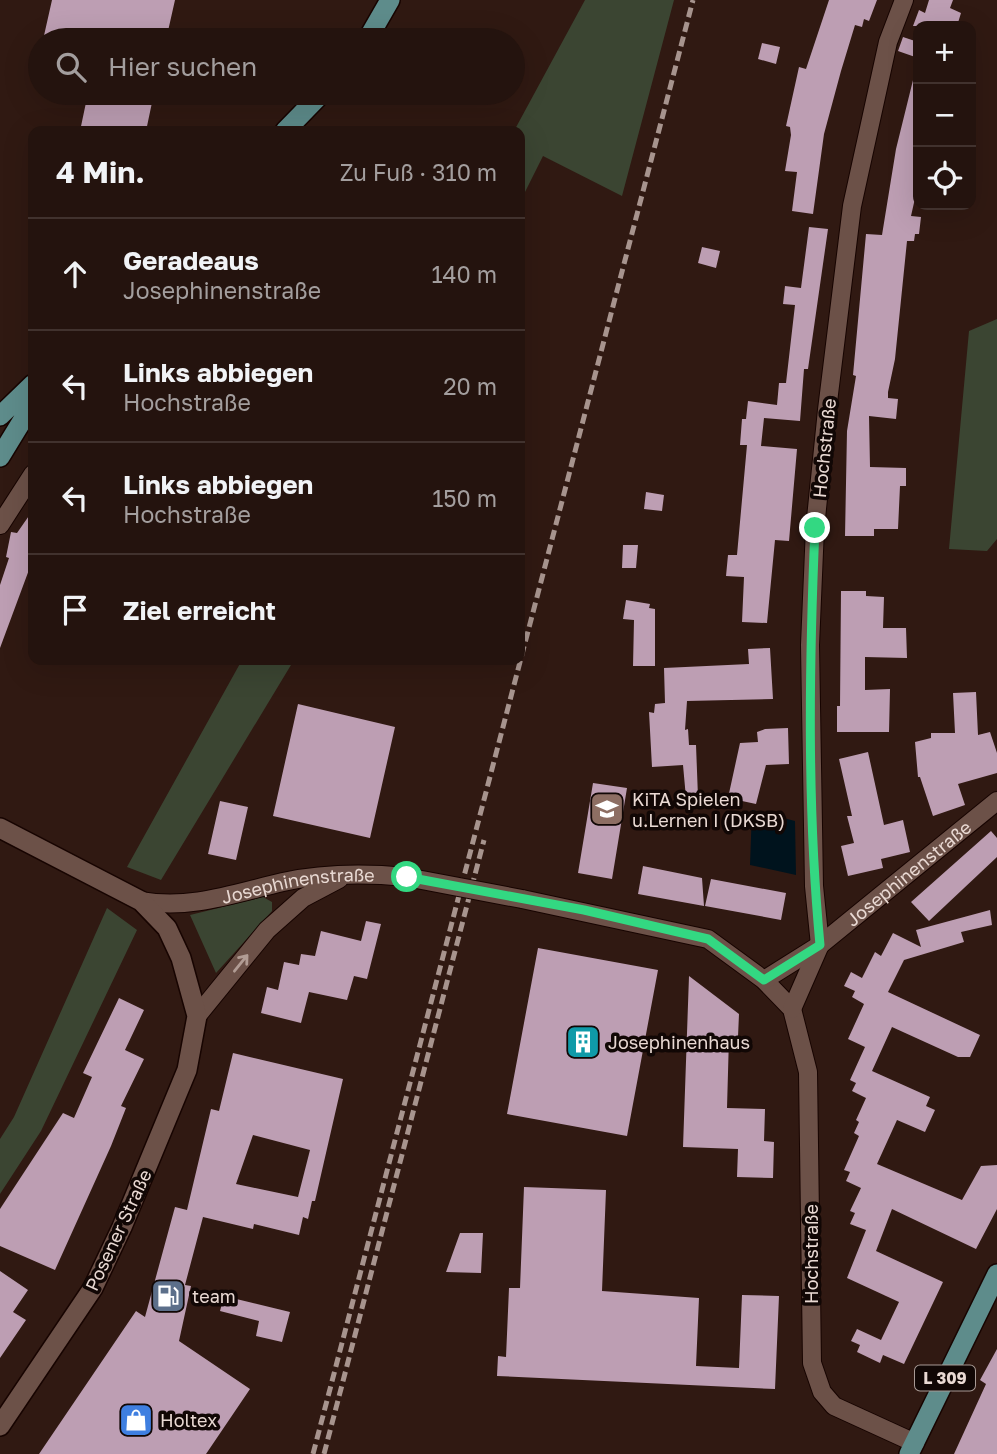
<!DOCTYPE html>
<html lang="de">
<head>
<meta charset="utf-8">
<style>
  :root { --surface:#24130e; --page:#30201c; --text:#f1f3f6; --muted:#a39e9e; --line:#41322e }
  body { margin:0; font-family:"Golos Text",sans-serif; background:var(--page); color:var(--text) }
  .controls { position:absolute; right:21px; top:21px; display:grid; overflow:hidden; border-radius:14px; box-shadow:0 7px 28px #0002 }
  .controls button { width:63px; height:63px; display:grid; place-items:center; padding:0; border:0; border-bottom:2px solid var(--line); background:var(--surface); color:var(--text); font:35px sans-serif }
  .stop { position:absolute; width:21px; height:21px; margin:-16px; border:5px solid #33d882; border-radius:50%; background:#fff }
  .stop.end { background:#33d882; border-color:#fff; box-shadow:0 2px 7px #0008 }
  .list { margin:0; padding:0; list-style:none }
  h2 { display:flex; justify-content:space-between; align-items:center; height:91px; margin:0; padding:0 28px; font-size:30px }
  h2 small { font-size:23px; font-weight:400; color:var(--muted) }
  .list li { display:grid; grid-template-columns:46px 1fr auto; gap:21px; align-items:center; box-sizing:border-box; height:112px; padding:0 28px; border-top:2px solid var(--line) }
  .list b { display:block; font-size:26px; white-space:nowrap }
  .list p { margin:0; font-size:23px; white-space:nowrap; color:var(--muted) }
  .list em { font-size:23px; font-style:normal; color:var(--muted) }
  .icon { flex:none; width:38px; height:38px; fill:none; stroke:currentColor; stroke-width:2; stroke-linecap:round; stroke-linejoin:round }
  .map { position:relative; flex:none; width:997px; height:1454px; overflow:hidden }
  .search { position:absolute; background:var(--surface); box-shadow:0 7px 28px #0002; left:28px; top:28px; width:497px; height:77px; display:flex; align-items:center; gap:18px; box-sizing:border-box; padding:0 24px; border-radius:38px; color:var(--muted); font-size:26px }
  .panel { position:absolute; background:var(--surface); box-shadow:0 7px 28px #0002; left:28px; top:126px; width:497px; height:539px; border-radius:14px }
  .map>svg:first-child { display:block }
  .green { fill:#3b4532 }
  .water { fill:#00131d }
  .building { fill:#bd9eb3; fill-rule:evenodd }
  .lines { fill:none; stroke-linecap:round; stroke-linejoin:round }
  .minor-casing { stroke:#170401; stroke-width:20 }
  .tertiary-casing { stroke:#170401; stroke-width:22 }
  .primary-casing { stroke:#170401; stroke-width:22 }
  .minor { stroke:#6c5148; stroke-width:18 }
  .tertiary { stroke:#6c5148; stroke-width:19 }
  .primary { stroke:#5e8c8b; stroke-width:19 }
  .rail { stroke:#a7948e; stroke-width:5; stroke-dasharray:10 5; stroke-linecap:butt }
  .minor-bridge-casing { stroke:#170401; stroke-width:20; stroke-linecap:butt }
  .minor-bridge { stroke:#6c5148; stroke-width:18 }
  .oneway { stroke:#b19c94 }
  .route { stroke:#33d882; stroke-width:9 }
  .labels { text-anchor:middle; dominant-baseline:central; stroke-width:7; stroke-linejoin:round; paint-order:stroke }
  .shield { fill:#110705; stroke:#a89a95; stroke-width:2 }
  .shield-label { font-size:16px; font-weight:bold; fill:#e9d9d3 }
  .street-label { font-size:18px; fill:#e9d9d3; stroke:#110705 }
  .poi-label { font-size:18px; fill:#e9d9d3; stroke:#110705; text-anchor:start }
</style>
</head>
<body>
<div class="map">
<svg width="997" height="1454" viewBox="0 0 997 1454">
  <rect width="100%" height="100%" fill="#301912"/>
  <path class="green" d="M585,0h89l-52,196 -79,-40 -23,46v-71h-6z
    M997,319v220l-10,12 -38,-2 20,-218z
    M242,660h52l-133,220 -34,-13z
    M263,897l9,5v9l-56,62 -26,-58z
    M107,908l30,22 -96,201 -41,63v-55l14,-22z"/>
  <path class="water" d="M752,810l43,11 1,54 -46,-10z"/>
  <path class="building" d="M52,0h123l-9,40h-123z
    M829,0h48l-8,21 -5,-2 -2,8 -7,-2 -14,46 -17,63 -11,80 -21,-3 5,-39 -12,-1 6,-36 -1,-8 -4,-1 13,-59 7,2z
    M929,0h24l-3,8 11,5 -4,13h-44l6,-16 6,3z
    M903,37l15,5v16l-20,-7z
    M762,43l18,4 -4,17 -18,-5z
    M914,76h4v109l-7,31 10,1 -2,17h-4l-1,7h-7l-12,118 -7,33v6l10,1 -2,20 -27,-3 1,51 36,1v18h-6l-2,43h-24v7h-29l2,-105 9,-55 -3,-1 13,-141 16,1 14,-86z
    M88,93h66l-8,38h-66z
    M809,227l19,2 -20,140h-4l-4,52 -36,-3 -3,28 36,3 -8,92 -14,-1 -8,83 -25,-1 2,-45 -18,-1 2,-21h9l10,-110h-7l2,-26h4l2,-18 29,4 2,-22h7l9,-78 -12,-1 2,-18 16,2z
    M702,247l18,4 -4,17 -18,-5z
    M646,492l18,3 -2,16 -18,-2z
    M33,510v49l-33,89v-63l9,-27 -3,-1 5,-25 6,1z
    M623,545h15l-2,23h-14z
    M841,591h25v5l18,1 -1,31h23l1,30 -42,-1v33l25,-1 -1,43h-52v-26h3z
    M626,600l24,4 -1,4 6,1v57h-22l1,-46 -11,-1z
    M770,648l3,51 -86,2 -2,29 3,-1 1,16h7l2,52 -12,1 -3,-33 -31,2 -3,-55 5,1 1,-9 10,-1 -1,-35 85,-4 -1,-15z
    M976,692l2,43 12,-3 7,21v20l-39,11 7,21 -32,11 -13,-39h-2l-3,-35 16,-4v-5h24l-2,-40z
    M298,704l97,23 -25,111 -97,-22z
    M788,728l1,36 -23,1 -10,39 -28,-6 12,-55 18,-1 -1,-10 8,-3z
    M868,752l16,73 19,-5 7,32 -29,7 2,9 -35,8 -7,-30 13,-3 -7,-27h5l-13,-57z
    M593,783l34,5 -15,91 -34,-6z
    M220,801l28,6 -12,53 -28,-6z
    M991,831l6,7v19l-68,64 -18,-19z
    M643,866l59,12 2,28 -66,-12z
    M711,879l75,14 -5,27 -76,-14z
    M990,910l2,15 -31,7 3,10 -60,18 -16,32 92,43 -10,22h-12l-66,-30 -20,44 58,26 -4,9 9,4 -10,22 -28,-12 -20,44 85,36 19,-34 16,-1v44l-21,40 -84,-40 -16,42 67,31 -39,82 -21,-9 -3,8 -23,-11 3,-7 -9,-4 6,-12 24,11 18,-38 -52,-24 19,-48 -16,-6 5,-11 -5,-2 11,-23 -15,-7 4,-9 -6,-2 15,-34 -5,-3 5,-11 -3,-2 10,-22 -14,-7 4,-8 -6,-3 15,-33 -17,-8 16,-35 -12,-7 3,-6 -11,-5 7,-14 11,6 13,-26 6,4 12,-23 28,14 -5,-17z
    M366,921l15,3 -14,55 -13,-3 -7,24 -38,-8 -8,31 -40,-10 6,-26 11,3 6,-28 15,3 2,-11 14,2 6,-25 40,10z
    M538,948l120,22 -31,166 -120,-22z
    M689,976l50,38 -1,23h-9l-2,71 38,1 -1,32 10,1 -1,36 -36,-1 1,-28 -55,-2z
    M119,998l25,12 -19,40 19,9 -23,47 5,2 -15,38 -56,124 -55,-24v-37l63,-96 11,5 18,-41 -9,-4z
    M233,1053l110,26 -28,122h-3l-4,18 -5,-2 -4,18 -45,-11 -1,5 -50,-12 -18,68 6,1 -12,55 71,48 -44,65h-167l97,-143 9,6 30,-110 12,3 24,-101 8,2zM253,1135l57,15 -12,47 -62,-13z
    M524,1187l82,3 -4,101 97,7 -3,68 43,2 3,-73 37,1 -4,93 -278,-13 1,-20 8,1 3,-69h11z
    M460,1233h23l-2,40 -35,-1z
    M0,1271l28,19 -15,22 13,8 -26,38z
    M224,1296l66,16 -8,30 -26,-6 3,-15 -39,-10z
    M997,1349v105h-43l32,-70 -6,-4z"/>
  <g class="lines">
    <g class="minor-casing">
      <g id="minor">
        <path d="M0,525l33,-51"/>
        <path d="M522,899l186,40 56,41 28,29 16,63 4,291 10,29 12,14 81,37"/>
        <path id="s1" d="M141,901c50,9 94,-8 142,-19 42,-9 82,-9 123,-5"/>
        <path id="s2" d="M764,980l56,-35 177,-144"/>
        <path d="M792,1009l28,-64 -6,-59 -4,-241 5,-117 12,-118 25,-204 36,-164 16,-42"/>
        <path d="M197,1016l70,-86 36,-32 36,-19"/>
      </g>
    </g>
    <g class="tertiary-casing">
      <path id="tertiary" d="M0,828l141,73 26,27 14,30 16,58 -10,54 -65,157 -29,61 -93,138"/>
    </g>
    <g class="primary-casing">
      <path id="primary" d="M367,40l23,-40
        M285,131l37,-38
        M0,416l33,-32
        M0,457l33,-54
        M909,1454l88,-180"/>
    </g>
    <use href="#minor" class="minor"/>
    <use href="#tertiary" class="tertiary"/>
    <use href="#primary" class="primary"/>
    <path class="rail" d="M313,1454l380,-1454
      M324,1454l160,-614"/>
    <g class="minor-bridge-casing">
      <path id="minor-bridge" d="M406,877l116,22"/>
    </g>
    <use href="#minor-bridge" class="minor-bridge"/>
  </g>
  <defs><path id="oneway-shaft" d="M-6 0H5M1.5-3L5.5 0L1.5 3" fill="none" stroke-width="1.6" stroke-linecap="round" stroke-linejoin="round" transform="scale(1.75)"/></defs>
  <use class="oneway" href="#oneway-shaft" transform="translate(241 963) rotate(-51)"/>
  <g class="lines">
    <path class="route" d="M407,877l177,33 124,29 56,41 56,-35c-13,-138 -11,-279 -5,-417"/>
  </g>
  <defs>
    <g id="school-square" transform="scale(1.75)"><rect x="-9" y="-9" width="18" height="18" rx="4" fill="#8d6e63" stroke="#110705"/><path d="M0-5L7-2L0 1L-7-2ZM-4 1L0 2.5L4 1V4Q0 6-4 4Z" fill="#fff"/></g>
    <g id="building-square" transform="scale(1.75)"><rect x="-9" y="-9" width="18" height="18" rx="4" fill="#0f9aa8" stroke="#110705"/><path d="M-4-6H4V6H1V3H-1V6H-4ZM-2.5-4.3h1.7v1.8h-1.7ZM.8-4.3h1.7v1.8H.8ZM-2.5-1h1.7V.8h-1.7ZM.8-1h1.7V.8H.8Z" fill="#fff"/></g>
    <g id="fuel-square" transform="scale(1.75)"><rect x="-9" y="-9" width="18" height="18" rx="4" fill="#5c6f8a" stroke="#110705"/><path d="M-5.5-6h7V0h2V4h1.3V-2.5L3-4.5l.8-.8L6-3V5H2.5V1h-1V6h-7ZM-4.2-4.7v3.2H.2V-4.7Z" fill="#fff"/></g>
    <g id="shop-square" transform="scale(1.75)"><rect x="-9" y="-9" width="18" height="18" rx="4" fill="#3f7fe0" stroke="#110705"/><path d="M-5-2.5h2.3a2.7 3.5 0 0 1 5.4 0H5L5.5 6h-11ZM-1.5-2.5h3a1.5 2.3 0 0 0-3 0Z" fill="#fff"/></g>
  </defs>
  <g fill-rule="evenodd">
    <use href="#school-square" x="607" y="809"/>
    <use href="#building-square" x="583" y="1042"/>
    <use href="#fuel-square" x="168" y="1296"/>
    <use href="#shop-square" x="136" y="1420"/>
  </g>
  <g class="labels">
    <rect class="shield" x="915" y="1365.5" width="60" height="25" rx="5"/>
    <g class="shield-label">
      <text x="945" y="1378">L 309</text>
    </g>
    <g class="street-label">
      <text transform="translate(824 448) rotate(-84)">Hochstraße</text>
      <text stroke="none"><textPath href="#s2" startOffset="180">Josephinenstraße</textPath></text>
      <text stroke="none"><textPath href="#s1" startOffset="159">Josephinenstraße</textPath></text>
      <text transform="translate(118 1230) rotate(-65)">Posener Straße</text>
      <text transform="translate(811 1254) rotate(-90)">Hochstraße</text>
    </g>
    <g class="poi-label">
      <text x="632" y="799">KiTA Spielen<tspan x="632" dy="21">u.Lernen I (DKSB)</tspan></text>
      <text x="608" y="1042">Josephinenhaus</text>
      <text x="192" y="1296">team</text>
      <text x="160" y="1420">Holtex</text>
    </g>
  </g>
</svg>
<div class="controls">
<button>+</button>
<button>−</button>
<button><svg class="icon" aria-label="locate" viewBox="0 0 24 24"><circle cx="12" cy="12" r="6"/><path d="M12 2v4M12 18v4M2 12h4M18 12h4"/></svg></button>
</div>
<div class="stop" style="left:407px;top:877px"></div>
<div class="stop end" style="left:815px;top:528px"></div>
<div class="search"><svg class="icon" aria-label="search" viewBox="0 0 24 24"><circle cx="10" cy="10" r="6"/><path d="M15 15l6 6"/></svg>Hier suchen</div>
<section class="panel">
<h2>4 Min.<small>Zu Fuß · 310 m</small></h2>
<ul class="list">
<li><svg class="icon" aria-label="ahead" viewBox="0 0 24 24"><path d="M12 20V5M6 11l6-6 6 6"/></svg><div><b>Geradeaus</b><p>Josephinenstraße</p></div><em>140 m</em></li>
<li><svg class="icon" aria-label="left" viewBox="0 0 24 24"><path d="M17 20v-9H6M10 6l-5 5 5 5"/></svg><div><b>Links abbiegen</b><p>Hochstraße</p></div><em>20 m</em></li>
<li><svg class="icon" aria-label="left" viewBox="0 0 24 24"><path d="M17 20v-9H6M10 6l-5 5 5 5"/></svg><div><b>Links abbiegen</b><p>Hochstraße</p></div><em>150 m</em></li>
<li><svg class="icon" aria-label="arrive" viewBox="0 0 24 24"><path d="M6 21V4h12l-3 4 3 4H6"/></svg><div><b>Ziel erreicht</b></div></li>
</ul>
</section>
</div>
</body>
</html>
